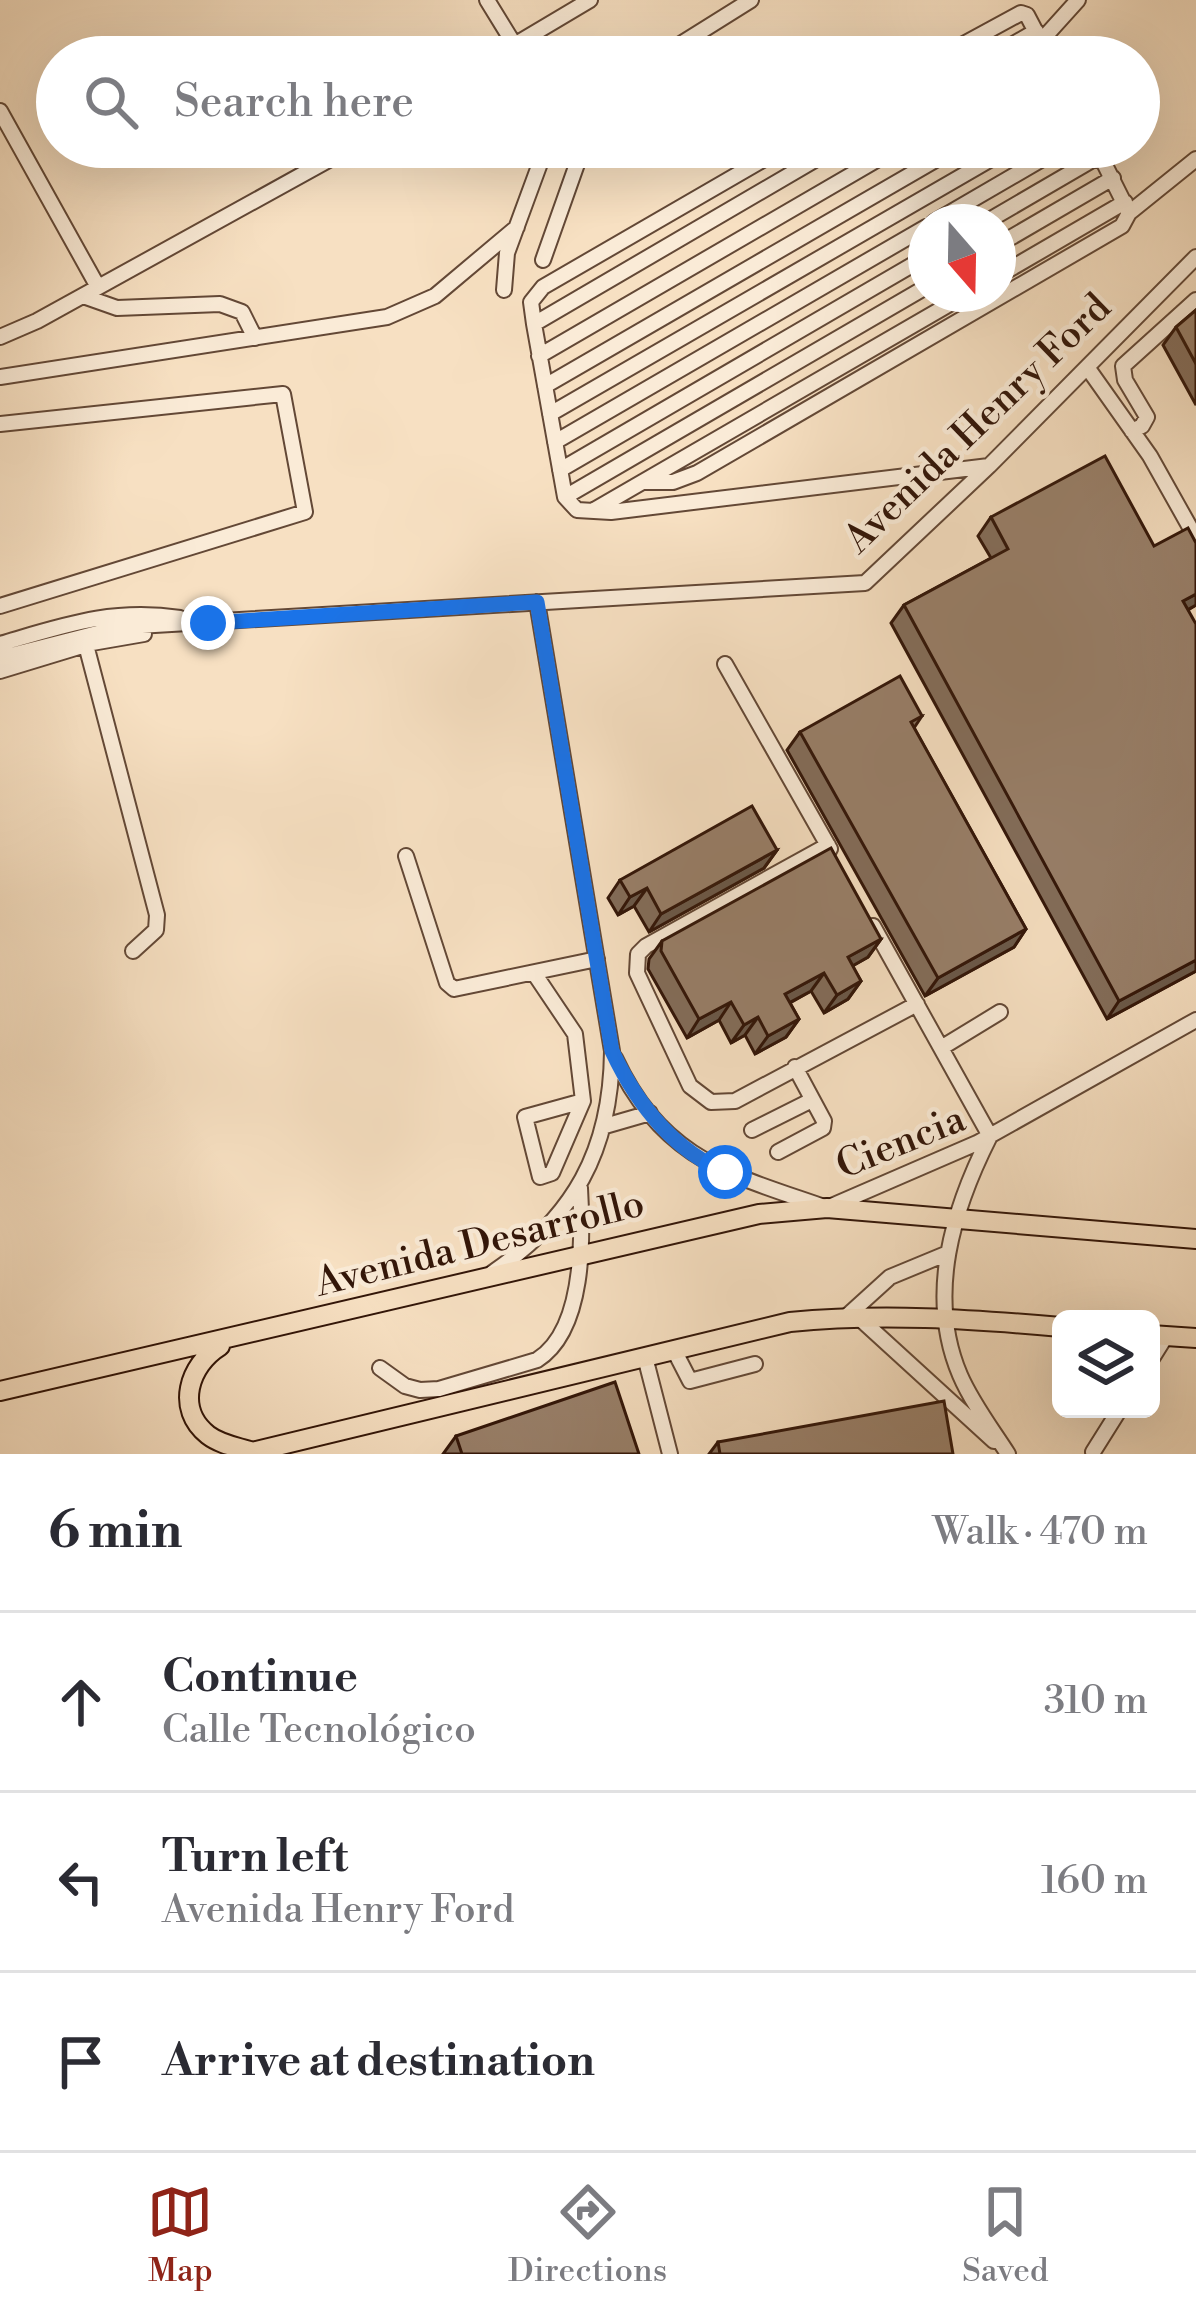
<!DOCTYPE html>
<html lang="en">
<head>
<meta charset="utf-8">
<style>
  :root { --surface:#fff; --page:#f7f7f7; --text:#2b2b33; --muted:#7c7c81; --line:#e1e1e2; --accent:#8f2418 }
  body { margin:0; font-family:"Libre Bodoni",serif; background:var(--page); color:var(--text) }
  .controls { position:absolute; right:36px; bottom:36px; display:grid; overflow:hidden; border-radius:18px; box-shadow:0 12px 48px #0002 }
  .controls button { width:108px; height:108px; display:grid; place-items:center; padding:0; border:0; border-bottom:3px solid var(--line); background:var(--surface); color:var(--text); font:60px sans-serif }
  .compass { position:absolute; left:908px; top:204px; width:108px; height:108px; border-radius:50%; background:var(--surface); box-shadow:0 12px 48px #0002; rotate:160deg }
  .stop { position:absolute; width:36px; height:36px; margin:-27px; border:9px solid #1a73e8; border-radius:50%; background:#fff }
  .stop.end { background:#1a73e8; border-color:#fff; box-shadow:0 3px 12px #0008 }
  .list { margin:0; padding:0; list-style:none }
  h2 { display:flex; justify-content:space-between; align-items:center; height:156px; margin:0; padding:0 48px; font-size:51px }
  h2 small { font-size:39px; font-weight:400; color:var(--muted) }
  .list li { display:grid; grid-template-columns:78px 1fr auto; gap:36px; align-items:center; box-sizing:border-box; height:180px; padding:0 48px; border-top:3px solid var(--line) }
  .list b { display:block; font-size:45px; white-space:nowrap }
  .list p { margin:0; font-size:39px; white-space:nowrap; color:var(--muted) }
  .list em { font-size:39px; font-style:normal; color:var(--muted) }
  .icon { flex:none; width:66px; height:66px; fill:none; stroke:currentColor; stroke-width:2; stroke-linecap:round; stroke-linejoin:round }
  .map { position:relative; flex:none; width:1196px; height:1454px; overflow:hidden }
  .search { position:absolute; background:var(--surface); box-shadow:0 12px 48px #0002; left:36px; right:36px; top:36px; height:132px; display:flex; align-items:center; gap:30px; box-sizing:border-box; padding:0 42px; border-radius:66px; color:var(--muted); font-size:45px }
  .sheet { height:696px; background:var(--surface) }
  nav { display:flex; justify-content:space-around; align-items:center; box-sizing:border-box; height:168px; border-top:3px solid var(--line); background:var(--surface); font-size:33px; color:var(--muted) }
  nav a { display:grid; justify-items:center; gap:6px }
  nav .on { color:var(--accent) }
  .map>svg:first-child { display:block }
  .lines { fill:none; stroke-linecap:round; stroke-linejoin:round }
  .minor-casing { stroke:#634836; stroke-width:18 }
  .major-casing { stroke:#321508; stroke-width:22 }
  .minor { stroke:#faebd7; stroke-width:14 }
  .major { stroke:#f7e0c2; stroke-width:18 }
  .wall { fill:#836d5a; stroke:#321508; stroke-width:3 }
  .shaded-wall { fill:#6a594a; stroke:#321508; stroke-width:3 }
  .building { fill:#987f69; stroke:#321508; stroke-width:3 }
  .route { stroke:#1a73e8; stroke-width:15 }
  .labels { text-anchor:middle; dominant-baseline:central; stroke-width:9; stroke-linejoin:round; paint-order:stroke }
  .street-label { font-size:39px; fill:#321508; stroke:#faebd7 }
</style>
</head>
<body>
<div class="map">
<svg width="1196" height="1454" viewBox="0 0 1196 1454">
  <rect width="100%" height="100%" fill="#f7e0c2"/>
  <filter id="stains"><feTurbulence type="fractalNoise" baseFrequency=".00167" numOctaves="4"/><feColorMatrix values="0 0 0 0 .2 0 0 0 0 .09 0 0 0 0 .02 0 0 0 .5 -.17"/></filter>
  <radialGradient id="worn" r=".72"><stop offset=".6" stop-color="#630" stop-opacity="0"/><stop offset="1" stop-color="#630" stop-opacity=".3"/></radialGradient>
  <g class="lines">
    <g class="minor-casing">
      <path id="minor" d="M487,0l35,57
        M1041,41l37,-41
        M508,57l8,-13 74,-44
        M660,57l91,-57
        M940,57l81,-44 6,2 22,42
        M991,57l45,-26
        M0,111l98,176
        M785,147l-242,140 -12,15 3,22 303,-177
        M1129,213l67,-54
        M934,222l129,-75
        M986,222l115,-67
        M998,245l115,-67
        M543,260l40,-113
        M998,276l127,-74
        M504,290l3,-37 39,-106
        M83,296l34,12 103,-4 22,8 13,26
        M534,324l31,173 12,13 34,2 378,-46
        M0,337l37,-16 315,-174
        M539,356l360,-209
        M1087,367l63,89 46,82
        M0,377l387,-60 48,-21 82,-69
        M545,386l413,-239
        M550,414l462,-267
        M0,424l283,-30 22,118 -305,94
        M1132,431l10,-5 5,-9 -22,-37 -2,-14 73,-66
        M555,442l371,-215
        M560,470l366,-213
        M644,482h29l24,-9 425,-247 7,-13 -33,-66
        M565,497l361,-210
        M594,510l373,-216
        M0,644c65,-19 112,-36 180,-26
        M86,645l71,270 -1,15 -23,21
        M0,658l121,-31 744,-44 124,-117 207,-209
        M725,664l105,185
        M0,671l92,-28 52,-9
        M828,845l-182,101 -8,8 -1,19 53,113 21,16 24,-1 182,-97
        M406,856l41,127 7,6 143,-30
        M873,926l117,210
        M534,973l41,61 8,67 -31,72 -12,4 -15,-60 58,-16
        M941,1048l59,-36
        M615,1058c48,103 115,116 212,150l150,-65 219,-123
        M605,1126l45,-13
        M752,1130l60,-30
        M990,1136c-37,73 -64,159 -30,239 12,28 32,54 48,79
        M778,1152l45,-24 1,-7 -29,-54
        M492,1273c82,-56 119,-122 120,-222l-75,-449
        M856,1315l138,126
        M847,1316l43,-39 58,-24
        M674,1350l16,31 65,-17
        M645,1357l25,97
        M1151,1360l15,-24
        M380,1368l25,18 15,4 19,-1 98,-29c48,-30 46,-122 43,-172
        M1093,1452l27,-43"/>
    </g>
    <g class="major-casing">
      <path id="major" d="M1151,1335l45,3
        M220,1346c-31,19 -45,63 -12,89 13,10 30,12 45,17
        M0,1391l759,-177 68,-6 369,31
        M244,1454l546,-132c91,-9 180,-3 271,5"/>
    </g>
    <use href="#minor" class="minor"/>
    <use href="#major" class="major"/>
  </g>
  <path class="wall" d="M1196,310v95l-33,-60 13,-18z
    M991,517l163,29 42,-3v62l-8,5 8,361 -89,48 -216,-396 13,-18 87,-47 -13,-22z
    M922,716l-8,12 112,201 -12,18 -89,49 -138,-246 13,-18z
    M777,850l-13,18 -115,64 -15,-26 -16,9 -10,-17 12,-18z
    M881,939l-13,18 -16,9 9,15 -13,18 -24,14 -13,-22 -21,12 9,16 -13,18 -31,17 -10,-19 -14,8 -12,-23 -32,18 -39,-69 1,-10 13,-18z
    M456,1436l183,18h-196z
    M718,1442l235,12h-244z"/>
  <path class="shaded-wall" d="M1196,594v11l-25,14 12,-18z
    M777,850l-13,18 -115,64 12,-18z
    M647,888l-13,18 -16,9 12,-18z
    M1026,929l-12,18 -89,49 13,-18z
    M881,939l-13,18 -33,19 13,-19z
    M1196,960v11l-89,48 12,-18z
    M824,973l-13,18 -39,21 13,-18z
    M861,981l-13,18 -24,14 13,-18z
    M731,1002l-12,18 -32,18 12,-19z
    M758,1017l-13,18 -14,8 13,-18z
    M799,1019l-13,18 -31,17 13,-18z"/>
  <path class="building" d="M1196,310v54l-20,-37z
    M1105,456l49,90 34,-18 8,15v51l-13,7 13,23v336l-77,41 -215,-396 104,-56 -17,-32z
    M900,676l22,40 -11,6 115,207 -88,49 -138,-246z
    M752,806l25,44 -116,64 -14,-26 -17,9 -10,-17z
    M831,848l50,91 -33,18 13,24 -24,14 -13,-22 -39,21 14,25 -31,17 -10,-19 -14,8 -13,-23 -32,17 -38,-68 1,-10z
    M615,1382l24,72h-177l-6,-18z
    M944,1401l9,53h-233l-2,-12z"/>
  <g class="lines">
    <path class="route" d="M208,623l329,-21 75,449c24,51 60,98 113,121"/>
  </g>
  <g class="labels">
    <g class="street-label">
      <text transform="translate(978 424) rotate(-44)">Avenida Henry Ford</text>
      <text transform="translate(901 1143) rotate(-22)">Ciencia</text>
      <text transform="translate(480 1244) rotate(-14)">Avenida Desarrollo</text>
    </g>
  </g>
  <rect width="100%" height="100%" filter="url(#stains)"/>
  <rect width="100%" height="100%" fill="url(#worn)"/>
</svg>
<div class="controls">
<button><svg class="icon" aria-label="layers" viewBox="0 0 24 24"><path d="M12 4l9 5-9 5-9-5zM3 14l9 5 9-5"/></svg></button>
</div>
<svg class="compass" viewBox="-18 -18 36 36"><path d="M0-13l5 13h-10z" fill="#e53935"/><path d="M0 13l5-13h-10z" fill="#7c7c81"/></svg>
<div class="stop" style="left:725px;top:1172px"></div>
<div class="stop end" style="left:208px;top:623px"></div>
<div class="search"><svg class="icon" aria-label="search" viewBox="0 0 24 24"><circle cx="10" cy="10" r="6"/><path d="M15 15l6 6"/></svg>Search here</div>
</div>
<section class="sheet">
<h2>6 min<small>Walk · 470 m</small></h2>
<ul class="list">
<li><svg class="icon" aria-label="ahead" viewBox="0 0 24 24"><path d="M12 20V5M6 11l6-6 6 6"/></svg><div><b>Continue</b><p>Calle Tecnológico</p></div><em>310 m</em></li>
<li><svg class="icon" aria-label="left" viewBox="0 0 24 24"><path d="M17 20v-9H6M10 6l-5 5 5 5"/></svg><div><b>Turn left</b><p>Avenida Henry Ford</p></div><em>160 m</em></li>
<li><svg class="icon" aria-label="arrive" viewBox="0 0 24 24"><path d="M6 21V4h12l-3 4 3 4H6"/></svg><div><b>Arrive at destination</b></div></li>
</ul>
</section>
<nav>
<a class="on"><svg class="icon" aria-label="map" viewBox="0 0 24 24"><path d="M3 6l6-2 6 2 6-2v14l-6 2-6-2-6 2zM9 4v14M15 6v14"/></svg>Map</a>
<a><svg class="icon" aria-label="directions" viewBox="0 0 24 24"><path d="M12 3l9 9-9 9-9-9zM9 14v-3h6M13 9l2 2-2 2"/></svg>Directions</a>
<a><svg class="icon" aria-label="saved" viewBox="0 0 24 24"><path d="M7 4h10v16l-5-4-5 4z"/></svg>Saved</a>
</nav>
</body>
</html>
